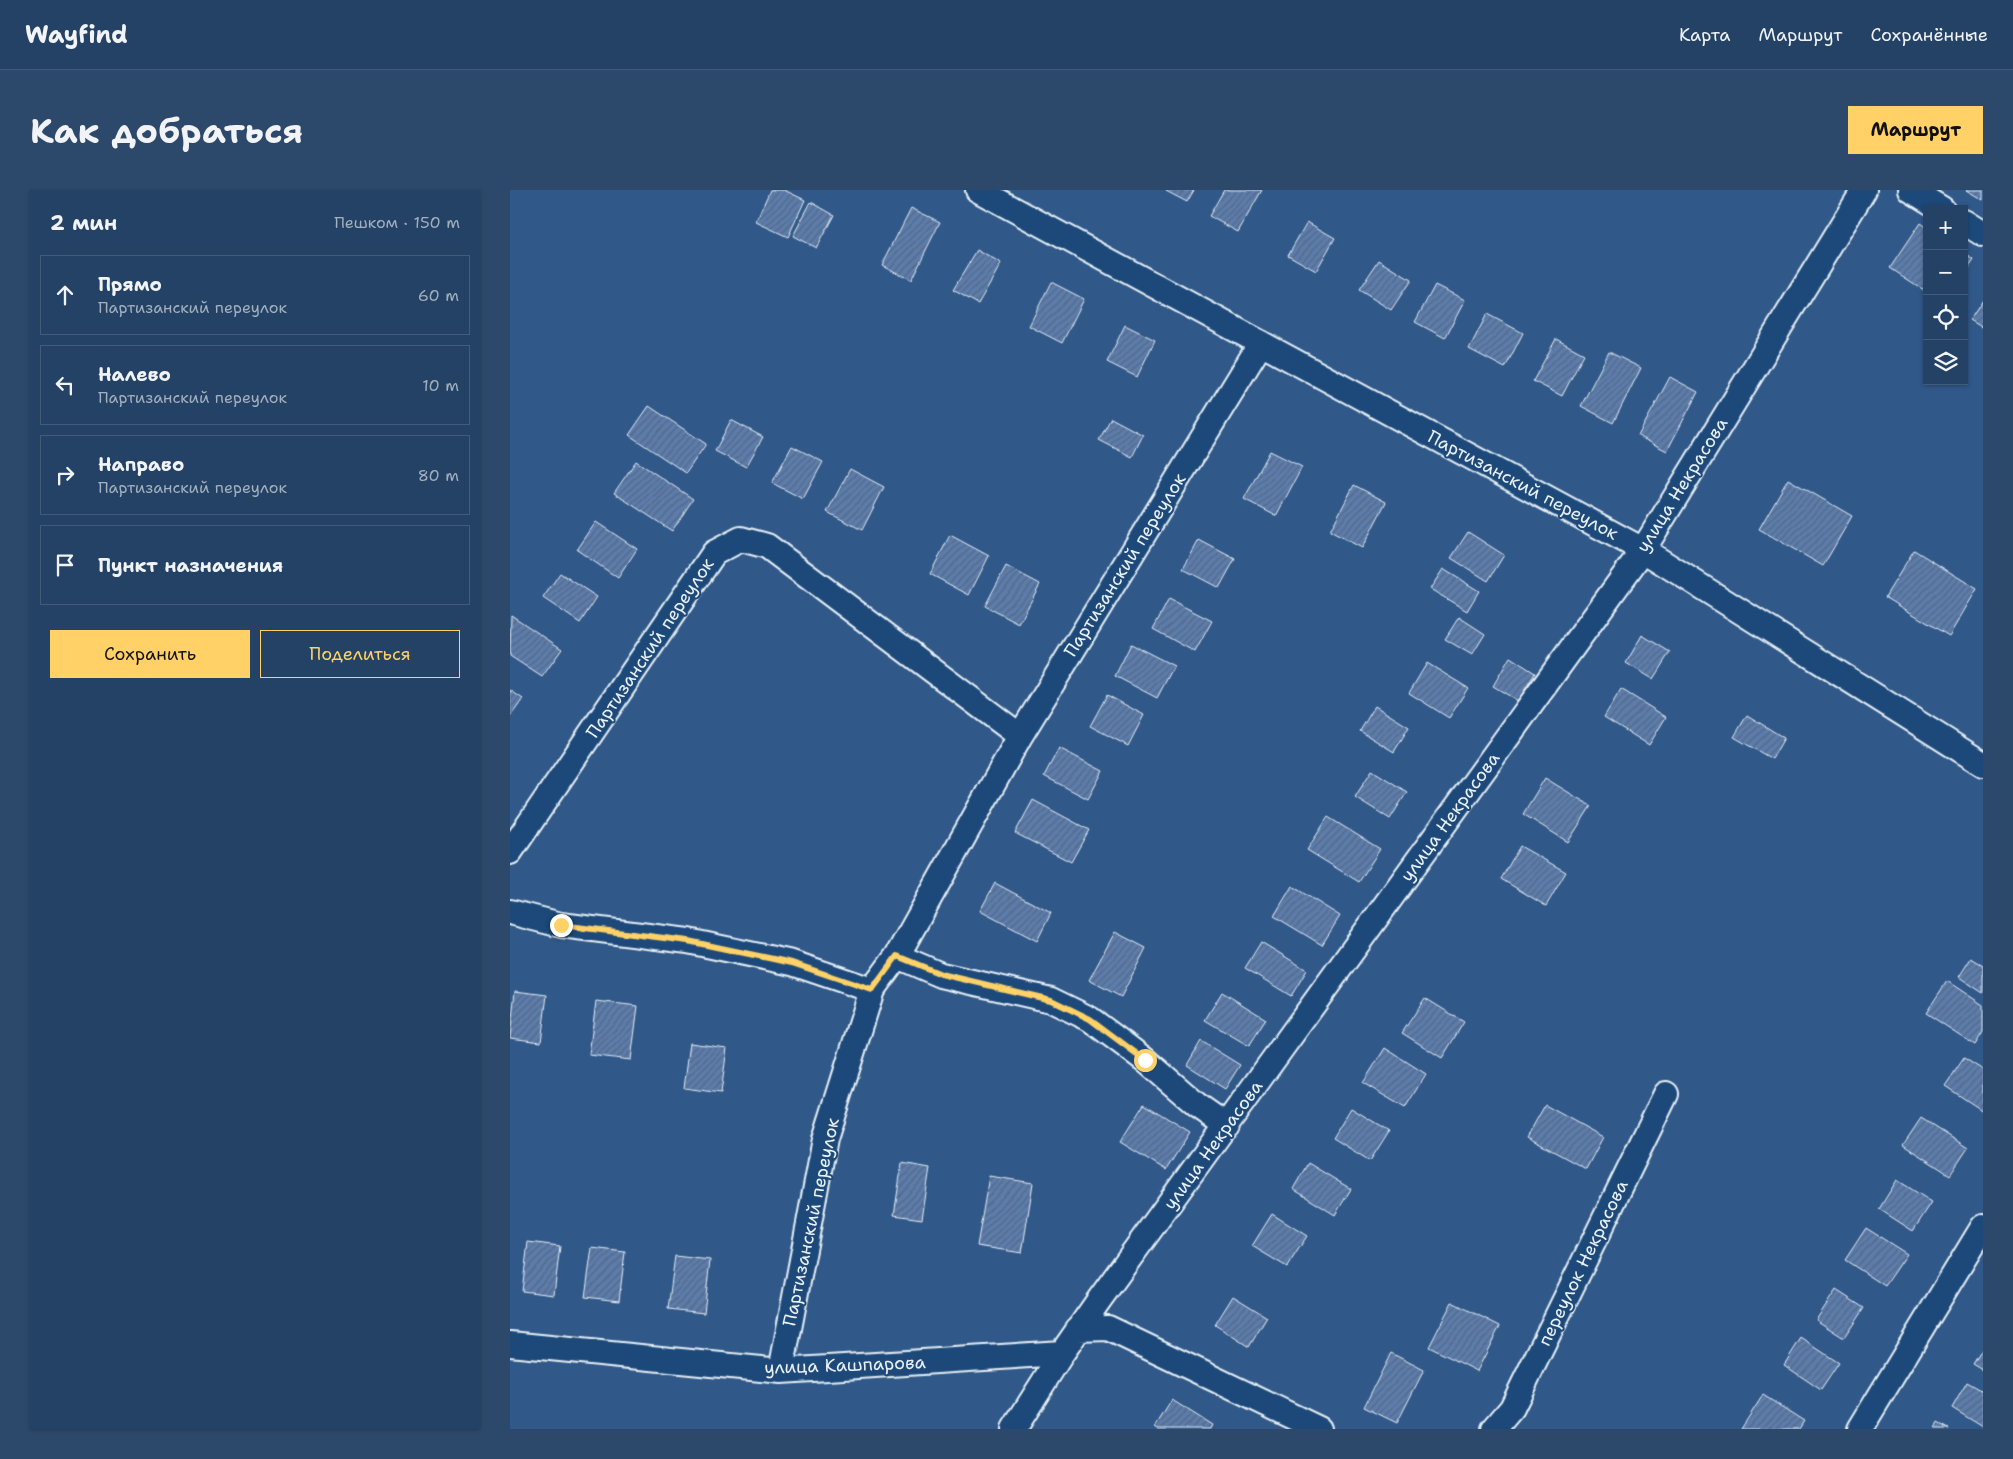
<!DOCTYPE html>
<html lang="ru">
<head>
<meta charset="utf-8">
<style>
  :root { --surface:#244266; --page:#2c496c; --text:#f1f3f6; --muted:#a3b0bf; --line:#415b7a; --accent:#ffd166 }
  body { margin:0; font-family:"Shantell Sans",sans-serif; background:var(--page); color:var(--text) }
  .controls { position:absolute; right:15px; top:15px; display:grid; overflow:hidden; border-radius:0px; box-shadow:0 1px 4px #0004 }
  .controls button { width:45px; height:45px; display:grid; place-items:center; padding:0; border:0; border-bottom:1px solid var(--line); background:var(--surface); color:var(--text); font:25px sans-serif }
  .stop { position:absolute; width:15px; height:15px; margin:-11px; border:4px solid #ffd166; border-radius:50%; background:#fff }
  .stop.end { background:#ffd166; border-color:#fff; box-shadow:0 1px 5px #0008 }
  .list { margin:0; padding:0; list-style:none }
  h2 { display:flex; justify-content:space-between; align-items:center; height:65px; margin:0; padding:0 20px; font-size:21px }
  h2 small { font-size:16px; font-weight:400; color:var(--muted) }
  .list li { display:grid; grid-template-columns:32px 1fr auto; gap:15px; align-items:center; box-sizing:border-box; height:80px; margin:0 10px 10px; padding:0 10px; border:1px solid var(--line); border-radius:0px }
  .list b { display:block; font-size:19px; white-space:nowrap }
  .list p { margin:0; font-size:16px; white-space:nowrap; color:var(--muted) }
  .list em { font-size:16px; font-style:normal; color:var(--muted) }
  .actions { display:flex; gap:10px; padding:15px 20px }
  .actions a { flex:1; padding:11px 0; border:1px solid var(--accent); border-radius:0px; text-align:center; font-size:18px; color:var(--accent) }
  .actions .main { background:var(--accent); color:#111 }
  .icon { flex:none; width:28px; height:28px; fill:none; stroke:currentColor; stroke-width:2; stroke-linecap:round; stroke-linejoin:round }
  .map { position:relative; flex:none; width:1473px; height:1239px; overflow:hidden; border-radius:0px }
  header { display:flex; align-items:center; gap:30px; box-sizing:border-box; height:70px; padding:0 25px; background:var(--surface); border-bottom:1px solid var(--line) }
  header strong { font-size:24px }
  nav { display:flex; gap:28px; margin-inline-start:auto; font-size:18px }
  .intro { display:flex; align-items:center; justify-content:space-between; box-sizing:border-box; height:120px; padding:0 30px }
  h1 { margin:0; font-size:35px }
  .button { padding:12px 22px; border-radius:0px; background:var(--accent); color:#111; font-size:18px; font-weight:700 }
  main { display:flex; gap:30px; padding:0 30px }
  aside { flex:1; background:var(--surface); border-radius:0px; box-shadow:0 1px 4px #0004 }
  .map>svg:first-child { display:block }
  .building { fill:url(#building-hatch); stroke:#e8f1f8 }
  .lines { fill:none; stroke-linecap:round; stroke-linejoin:round }
  .street-casing { stroke:#e8f1f8; stroke-width:28 }
  .street { stroke:#1f4a7a; stroke-width:24 }
  .route { stroke:#ffd166; stroke-width:6 }
  .labels { text-anchor:middle; dominant-baseline:central; stroke-width:4; stroke-linejoin:round; paint-order:stroke }
  .street-label { font-size:18px; fill:#e8f1f8; stroke:#1f4a7a }
</style>
</head>
<body>
<header>
<strong>Wayfind</strong>
<nav><a>Карта</a><a>Маршрут</a><a>Сохранённые</a></nav>
</header>
<div class="intro"><h1>Как добраться</h1><a class="button">Маршрут</a></div>
<main>
<aside>
<h2>2 мин<small>Пешком · 150 m</small></h2>
<ul class="list">
<li><svg class="icon" aria-label="ahead" viewBox="0 0 24 24"><path d="M12 20V5M6 11l6-6 6 6"/></svg><div><b>Прямо</b><p>Партизанский переулок</p></div><em>60 m</em></li>
<li><svg class="icon" aria-label="left" viewBox="0 0 24 24"><path d="M17 20v-9H6M10 6l-5 5 5 5"/></svg><div><b>Налево</b><p>Партизанский переулок</p></div><em>10 m</em></li>
<li><svg class="icon" aria-label="right" viewBox="0 0 24 24"><path d="M7 20v-9h11M14 6l5 5-5 5"/></svg><div><b>Направо</b><p>Партизанский переулок</p></div><em>80 m</em></li>
<li><svg class="icon" aria-label="arrive" viewBox="0 0 24 24"><path d="M6 21V4h12l-3 4 3 4H6"/></svg><div><b>Пункт назначения</b></div></li>
</ul>
<div class="actions"><a class="main">Сохранить</a><a>Поделиться</a></div>
</aside>
<div class="map">
<svg width="1473" height="1239" viewBox="0 0 1473 1239">
  <defs>
    <pattern id="building-hatch" width="6" height="6" patternUnits="userSpaceOnUse" patternTransform="scale(1.25)"><rect width="6" height="6" fill="#5c7cab"/><path d="M-1 1l2-2M0 6l6-6M5 7l2-2" fill="none" stroke="#536784"/></pattern>
  </defs>
  <rect width="100%" height="100%" fill="#305888"/>
  <filter id="ink" filterUnits="userSpaceOnUse"><feTurbulence type="fractalNoise" baseFrequency=".02" numOctaves="2"/><feDisplacementMap in="SourceGraphic" scale="10" xChannelSelector="R" yChannelSelector="G"/><feConvolveMatrix kernelMatrix="1 2 1 2 8 2 1 2 1" color-interpolation-filters="sRGB"/></filter>
  <g filter="url(#ink)">
    <path class="building" d="M260,0h14l21,10 -17,37 -32,-15z
      M657,0h27l-7,12 -21,-11z
      M714,0h38l-24,42 -29,-16z
      M1456,0h17v10z
      M301,12l23,13 -18,33 -23,-12z
      M401,18l29,14 -29,58 -29,-15z
      M797,32l28,16 -19,33 -28,-16z
      M1410,33l7,5v64l-37,-24z
      M467,60l24,14 -23,40 -25,-14z
      M1454,63l10,7 -10,15z
      M869,70l32,20 -20,30 -32,-20z
      M541,92l33,17 -22,44 -33,-17z
      M925,95l30,15 -20,38 -30,-16z
      M1473,110v28l-13,-8z
      M977,124l36,19 -18,35 -36,-19z
      M615,135l30,15 -18,37 -30,-15z
      M1046,149l28,15 -22,42 -29,-15z
      M1099,162l32,16 -28,55 -32,-17z
      M1160,187l28,15 -31,59 -29,-15z
      M139,216l57,38 -20,29 -57,-38z
      M601,228l32,17 -11,22 -33,-17z
      M221,230l32,17 -17,30 -31,-16z
      M282,256l31,16 -20,37 -31,-16z
      M760,261l32,16 -26,49 -32,-17z
      M126,271l57,38 -21,32 -58,-38z
      M340,279l34,18 -22,43 -35,-18z
      M1278,289l64,37 -29,50 -64,-37z
      M844,295l32,17 -24,46 -32,-17z
      M86,332l41,27 -19,29 -41,-28z
      M958,342l36,23 -16,26 -37,-23z
      M440,345l39,21 -20,39 -39,-21z
      M689,350l36,19 -16,29 -36,-19z
      M1404,360l63,39 -28,47 -64,-39z
      M496,376l34,18 -21,40 -34,-18z
      M933,379l36,22 -12,20 -37,-22z
      M50,383l37,24 -17,26 -37,-25z
      M659,409l43,22 -17,31 -42,-23z
      M1,425l51,34 -20,28 -32,-21z
      M949,427l26,17 -13,21 -27,-16z
      M1132,445l28,17 -17,27 -27,-16z
      M621,454l43,22 -17,32 -42,-22z
      M1000,467l25,16 -17,28 -25,-15z
      M917,473l41,25 -19,30 -40,-25z
      M1111,499l45,28 -17,28 -45,-28z
      M0,500l13,9 -13,18z
      M597,505l37,20 -16,31 -38,-20z
      M865,516l34,21 -15,25 -34,-21z
      M1237,525l37,23 -12,21 -38,-22z
      M549,558l44,23 -15,28 -44,-23z
      M862,580l35,22 -17,27 -35,-22z
      M1035,588l46,28 -23,36 -45,-28z
      M523,610l56,30 -18,32 -56,-29z
      M818,627l52,32 -21,33 -52,-32z
      M1010,656l46,26 -20,34 -45,-27z
      M485,693l56,30 -14,28 -57,-30z
      M782,696l48,30 -18,29 -48,-29z
      M605,742l31,16 -25,49 -32,-17z
      M751,752l46,28 -16,26 -46,-28z
      M1461,768l12,7v28l-24,-16z
      M1437,791l36,24v27l-8,13 -49,-32z
      M5,801l32,4 -6,47 -31,-4z
      M712,802l44,27 -17,27 -44,-26z
      M915,808l39,24 -22,36 -40,-25z
      M86,811l42,5 -7,54 -42,-5z
      M691,851l39,24 -15,24 -38,-24z
      M180,853l37,5 -6,45 -37,-5z
      M875,858l41,26 -21,34 -42,-25z
      M1454,868l19,12v41l-38,-25z
      M634,914l46,28 -24,38 -46,-28z
      M1035,915l58,32 -17,32 -59,-32z
      M841,918l38,23 -19,30 -37,-23z
      M1411,928l47,30 -18,27 -47,-30z
      M392,973l28,5 -8,51 -28,-4z
      M798,973l43,26 -16,26 -42,-26z
      M479,986l44,7 -11,70 -45,-7z
      M1387,990l35,22 -19,29 -34,-22z
      M762,1024l35,22 -20,31 -35,-21z
      M1356,1038l41,26 -22,32 -40,-26z
      M18,1052l32,4 -6,49 -32,-4z
      M82,1058l33,4 -6,49 -34,-4z
      M165,1066l35,4 -6,53 -36,-4z
      M1326,1100l28,18 -20,30 -28,-18z
      M723,1106l34,21 -18,30 -34,-22z
      M942,1112l48,24 -23,45 -48,-24z
      M1291,1148l38,25 -18,27 -37,-25z
      M1473,1158v22l-10,-6z
      M881,1163l33,17 -27,53 -33,-16z
      M1457,1192l16,9v36l-31,-19z
      M1253,1205l41,26 -5,8h-58z
      M662,1210l40,25 -2,4h-52l-3,-2z
      M1428,1233l11,6h-14z"/>
    <g class="lines">
      <g class="street-casing">
        <path id="street" d="M468,0l665,360 340,214
          M1401,0l31,19
          M1454,32l19,12
          M0,662l204,-299 27,-14 26,7 253,190
          M0,722l51,13 127,16 104,22 80,27
          M717,936l-30,-21 -52,-45 -55,-41 -39,-19 -110,-25 -44,-19 123,-220 241,-393
          M568,1139l30,-1 211,101
          M0,1154l271,27 281,-18
          M271,1181l44,-232 47,-149 25,-34
          M504,1239l48,-76 37,-53 544,-750 221,-360
          M984,1239l18,-21 154,-314
          M1350,1239l123,-202"/>
      </g>
      <use href="#street" class="street"/>
    </g>
  </g>
  <g class="lines" filter="url(#ink)">
    <path class="route" d="M51,735l127,16 104,22 80,27 25,-34 44,18 110,26 39,19 55,41"/>
  </g>
  <g class="labels">
    <g class="street-label">
      <text transform="translate(1013 295) rotate(28)">Партизанский переулок</text>
      <text transform="translate(1172 295) rotate(-58)">улица Некрасова</text>
      <text transform="translate(615 375) rotate(-58)">Партизанский переулок</text>
      <text transform="translate(140 458) rotate(-56)">Партизанский переулок</text>
      <text transform="translate(940 627) rotate(-54)">улица Некрасова</text>
      <text transform="translate(703 955) rotate(-54)">улица Некрасова</text>
      <text transform="translate(301 1032) rotate(-78)">Партизанский переулок</text>
      <text transform="translate(1073 1073) rotate(-64)">переулок Некрасова</text>
      <text transform="translate(335 1175) rotate(-2)">улица Кашпарова</text>
    </g>
  </g>
</svg>
<div class="controls">
<button>+</button>
<button>−</button>
<button><svg class="icon" aria-label="locate" viewBox="0 0 24 24"><circle cx="12" cy="12" r="6"/><path d="M12 2v4M12 18v4M2 12h4M18 12h4"/></svg></button>
<button><svg class="icon" aria-label="layers" viewBox="0 0 24 24"><path d="M12 4l9 5-9 5-9-5zM3 14l9 5 9-5"/></svg></button>
</div>
<div class="stop" style="left:635px;top:870px"></div>
<div class="stop end" style="left:51px;top:735px"></div>
</div>
</main>
</body>
</html>
